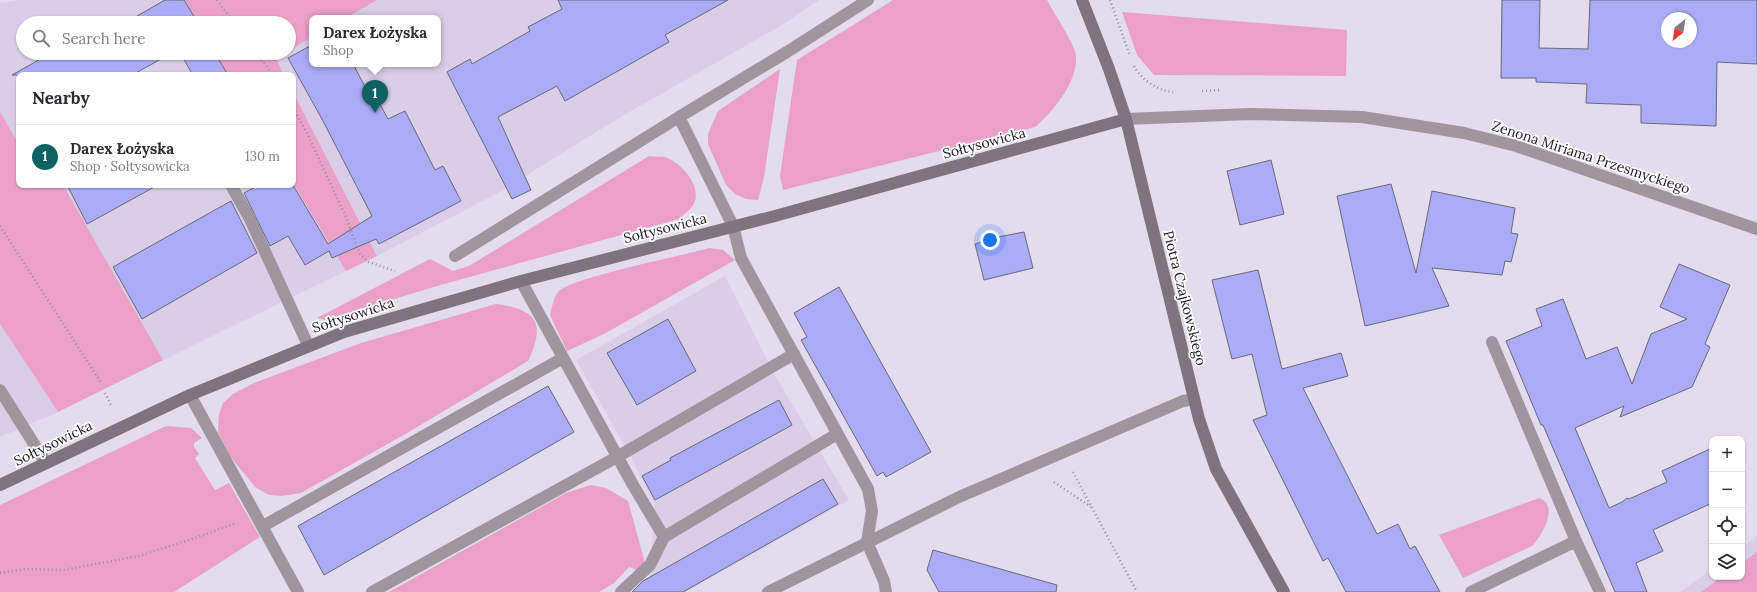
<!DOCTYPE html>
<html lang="en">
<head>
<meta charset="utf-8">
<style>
  :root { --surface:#fff; --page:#f7f7f7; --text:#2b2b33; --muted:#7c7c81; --line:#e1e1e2; --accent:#106164 }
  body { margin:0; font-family:Lora,serif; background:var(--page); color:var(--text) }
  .controls { position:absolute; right:12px; bottom:12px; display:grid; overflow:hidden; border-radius:8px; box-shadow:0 1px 3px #0004 }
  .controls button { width:36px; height:36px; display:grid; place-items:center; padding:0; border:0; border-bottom:1px solid var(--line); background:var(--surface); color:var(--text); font:20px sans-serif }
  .compass { position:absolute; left:1661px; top:12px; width:36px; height:36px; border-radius:50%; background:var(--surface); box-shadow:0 1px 3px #0004; rotate:210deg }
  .you { position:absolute; left:990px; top:240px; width:14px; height:14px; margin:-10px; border:3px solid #fff; border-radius:50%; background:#1a73e8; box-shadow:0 0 0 6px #1a73e833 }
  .badge { display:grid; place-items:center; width:26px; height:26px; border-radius:50%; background:var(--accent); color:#fff; font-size:13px; font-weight:700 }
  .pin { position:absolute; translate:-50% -33px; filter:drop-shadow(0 1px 2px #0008) }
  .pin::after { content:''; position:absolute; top:21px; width:14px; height:12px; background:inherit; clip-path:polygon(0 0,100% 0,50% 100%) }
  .popup { position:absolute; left:309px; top:15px; width:132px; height:52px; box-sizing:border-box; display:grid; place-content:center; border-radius:8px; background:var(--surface); filter:drop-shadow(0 1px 3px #0005); font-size:13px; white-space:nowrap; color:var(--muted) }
  .popup b { font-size:15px; color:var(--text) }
  .popup::after { content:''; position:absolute; left:50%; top:100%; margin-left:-8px; border:8px solid transparent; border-top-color:var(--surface) }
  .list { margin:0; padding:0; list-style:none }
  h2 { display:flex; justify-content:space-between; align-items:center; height:52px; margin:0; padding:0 16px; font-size:17px }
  h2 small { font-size:13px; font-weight:400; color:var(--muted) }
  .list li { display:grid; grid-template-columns:26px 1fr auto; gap:12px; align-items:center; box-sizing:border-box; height:64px; padding:0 16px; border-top:1px solid var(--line) }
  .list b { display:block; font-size:15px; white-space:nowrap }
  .list p { margin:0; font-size:13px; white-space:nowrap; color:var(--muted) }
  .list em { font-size:13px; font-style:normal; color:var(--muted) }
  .icon { flex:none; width:22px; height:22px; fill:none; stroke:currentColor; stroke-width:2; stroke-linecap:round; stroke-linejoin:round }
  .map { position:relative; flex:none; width:1757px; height:592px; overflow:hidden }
  .search { position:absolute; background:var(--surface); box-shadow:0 1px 3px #0004; left:16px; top:16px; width:280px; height:44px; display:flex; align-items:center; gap:10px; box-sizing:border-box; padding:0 14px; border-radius:22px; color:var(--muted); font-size:15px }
  .panel { position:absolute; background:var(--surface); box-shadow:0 1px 3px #0004; left:16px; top:72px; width:280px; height:116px; border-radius:8px }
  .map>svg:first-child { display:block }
  .built { fill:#d9cee8 }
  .green { fill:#eba0c7 }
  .building { fill:#ababf8; stroke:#68697a; fill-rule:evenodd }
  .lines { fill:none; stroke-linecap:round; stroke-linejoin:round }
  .path { stroke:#958f9e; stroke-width:2.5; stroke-dasharray:1 3; stroke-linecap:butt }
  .lane { stroke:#9d979d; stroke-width:12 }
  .street { stroke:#9d979d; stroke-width:12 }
  .secondary { stroke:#7e747e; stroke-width:12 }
  .labels { text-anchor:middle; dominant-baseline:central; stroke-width:3.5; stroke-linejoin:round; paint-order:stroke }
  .street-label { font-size:14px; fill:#19161d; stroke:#fff }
</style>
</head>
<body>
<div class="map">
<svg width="1757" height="592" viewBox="0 0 1757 592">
  <rect width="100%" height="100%" fill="#e3dbee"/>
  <path class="built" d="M21,0h163l14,23h-175v30h192l13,22h-209v66h-2l-17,-29v-109z
    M377,0h442l-37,25 -158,90 -128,79 -119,62 -84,-164v-17h-9l-8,-17 9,-5h4v-2l23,-14v27h126v-46h-92z
    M293,183l53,88 -183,89 -100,-175h230z
    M725,276l51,101 73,123 -163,92h-27l-10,-16 6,-70 -23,-47 -56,-99z
    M0,324l58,88 -58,25z
    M1757,536v56h-77l32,-23v8h30v-30z"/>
  <path class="green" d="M184,0h193l-31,18h-34v19l-23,14v-28h-91z
    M893,0h154c7,13 24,39 28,51 7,26 -22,61 -40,76l-252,63 -3,-14 17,-116z
    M1122,12l225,18 -1,46 -192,-1 -17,-20z
    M215,53h70l-9,5 8,17h-56z
    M780,69l-16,108 -6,23 -12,-1 -11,-5 -9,-9 -18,-41v-10l10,-23z
    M293,92l84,164 -31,15 -53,-88z
    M0,112l17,29h2v44h44l100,175 -105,52 -58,-88z
    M649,156c5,1 11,0 16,1 16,6 35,26 30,44 -2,7 -11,13 -16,18l-242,67 -111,34 -9,-2 113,-59 23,12 16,-5z
    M709,248l14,2 12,10 -131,74 -37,17 -17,-36c2,-7 3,-17 8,-23 15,-15 124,-36 151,-44z
    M496,304c41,5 50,19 32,57l-121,72 -106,60 -20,3 -12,-1 -14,-8 -25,-31 -12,-24 1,-18 4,-11 10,-9 21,-11 107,-40z
    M166,426l25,2 11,10 -8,5v4l5,7 -4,4 20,32 14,-7 31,54 -86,55h-174v-87z
    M591,485l15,3 22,13 20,73 -19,-7 -15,16 -15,9h-210l177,-99z
    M1539,498c21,7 3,38 -7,48l-69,32 -24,-43z
    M1757,552v40h-56l21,-15h20v-14z"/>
  <path class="building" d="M165,0h19l14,23h-73z
    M558,0h170l-63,35 4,7 -104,59 -8,-15 -59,31 33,73 -19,9 -65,-127 23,-13 2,5 58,-33 -2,-4 34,-18z
    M1502,0h38l-1,48 49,1 2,-49h167v64l-40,-2 -1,64 -75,-3v-18l-55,-2 1,-19 -51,-2v-4h-35zM1667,18h24v24h-24z
    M312,45v19h41l17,32 4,-3 14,26 17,-8 30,59 8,-4 18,35 -82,43 -3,-5 -44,19 -3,-7 -24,14 -17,-29 -18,10 -26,-53 15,-8h34l35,59 44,-28 -49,-95 -35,-63z
    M51,53h121l-40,22h-120z
    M180,53h35l13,22h-35z
    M1271,160l13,54 -44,11 -13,-54z
    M1391,184l25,89 16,-82 83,17 -4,25 7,1 -7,28 -6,-1 -3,14 -70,-7 17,38 -84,20 -28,-130z
    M67,185h91l-71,39z
    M231,201l26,52 -115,66 -29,-52z
    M1024,232l9,36 -49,12 -9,-36 23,-7z
    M1679,264l51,21 -25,59 5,3 -18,40 -72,30 4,-11 -49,22 34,80 13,-6 5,-4 2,1 38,-17 -5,-11 50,-23v55l-59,27 10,21 -27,12 11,29h-32l-72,-167h-2l-35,-84 36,-15 -6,-17 27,-10 23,60 31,-12 15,37 19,-50 36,-15 -27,-12z
    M1258,270l24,99 59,-16 7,23 -45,12 74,146 21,-10 12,25 5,-3 25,46h-94l-18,-34 -5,3 -70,-141 14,-5 -15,-61 -20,5 -20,-79z
    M839,287l92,165 -45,25 -3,-5 -6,4 -76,-136 6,-3 -13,-24z
    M668,319l28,52 -59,34 -30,-52z
    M548,386l26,46 -250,143 -26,-49z
    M779,400l13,25 -137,75 -13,-24 29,-16 -1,-2z
    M823,479l15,25 -155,88h-51l11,-11z
    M933,550l124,35 -1,7h-117l-12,-22z"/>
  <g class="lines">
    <path class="path" d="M217,0l17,23
      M1110,0l20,56
      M257,53l16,22
      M1134,66c7,14 25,25 39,26
      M1202,91l19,-1
      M293,108l13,23 40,86 14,37 9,8 26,9
      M0,226l102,158
      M105,393l7,14
      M1073,472l64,120
      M1054,482l37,25
      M0,573l26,-4 37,1 76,-14 62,-20 35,-13"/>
    <path class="lane" d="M231,185l19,34 58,126
      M733,226l-54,-109 108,-65 81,-52
      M455,256l224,-139
      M521,281l112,204 31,52 -14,28 -29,27
      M1492,342l84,199
      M0,390l46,73
      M190,395l108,197
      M868,489l4,22 -5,31 17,39 2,11
      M263,526l300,-168
      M664,537l173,-103
      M372,592l245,-135 177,-103
      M1471,592l105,-51 24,51"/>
    <path class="street" d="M1126,119l124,-5 112,3 102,16 52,13 241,83
      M733,226l8,32 127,231
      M768,592l191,-95 224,-96 11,-2"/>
    <path class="secondary" d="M1082,0l27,69 17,50 73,300 17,50 68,123
      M0,485l190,-90 154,-63 177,-51 254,-65 351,-97"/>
  </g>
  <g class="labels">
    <g class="street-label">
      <text transform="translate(984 143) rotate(-15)">Sołtysowicka</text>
      <text transform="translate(1591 157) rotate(18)">Zenona Miriama Przesmyckiego</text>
      <text transform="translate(665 228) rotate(-14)">Sołtysowicka</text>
      <text transform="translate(1185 298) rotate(76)">Piotra Czajkowskiego</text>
      <text transform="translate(353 315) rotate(-18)">Sołtysowicka</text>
      <text transform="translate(53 443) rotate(-26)">Sołtysowicka</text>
    </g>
  </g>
</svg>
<div class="controls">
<button>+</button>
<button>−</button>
<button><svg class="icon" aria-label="locate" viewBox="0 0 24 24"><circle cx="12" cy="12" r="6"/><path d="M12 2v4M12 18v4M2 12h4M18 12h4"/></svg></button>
<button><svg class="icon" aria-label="layers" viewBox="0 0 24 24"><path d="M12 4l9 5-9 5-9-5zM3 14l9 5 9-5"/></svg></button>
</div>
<svg class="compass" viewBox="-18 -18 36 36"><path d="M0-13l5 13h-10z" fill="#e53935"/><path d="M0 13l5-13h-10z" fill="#7c7c81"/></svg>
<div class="you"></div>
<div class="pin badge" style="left:375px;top:113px">1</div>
<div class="popup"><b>Darex Łożyska</b>Shop</div>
<div class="search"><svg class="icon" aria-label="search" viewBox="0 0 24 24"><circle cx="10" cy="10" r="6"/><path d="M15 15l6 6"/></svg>Search here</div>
<section class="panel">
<h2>Nearby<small></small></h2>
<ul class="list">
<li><span class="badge">1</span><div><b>Darex Łożyska</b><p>Shop · Sołtysowicka</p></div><em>130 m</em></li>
</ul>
</section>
</div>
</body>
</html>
